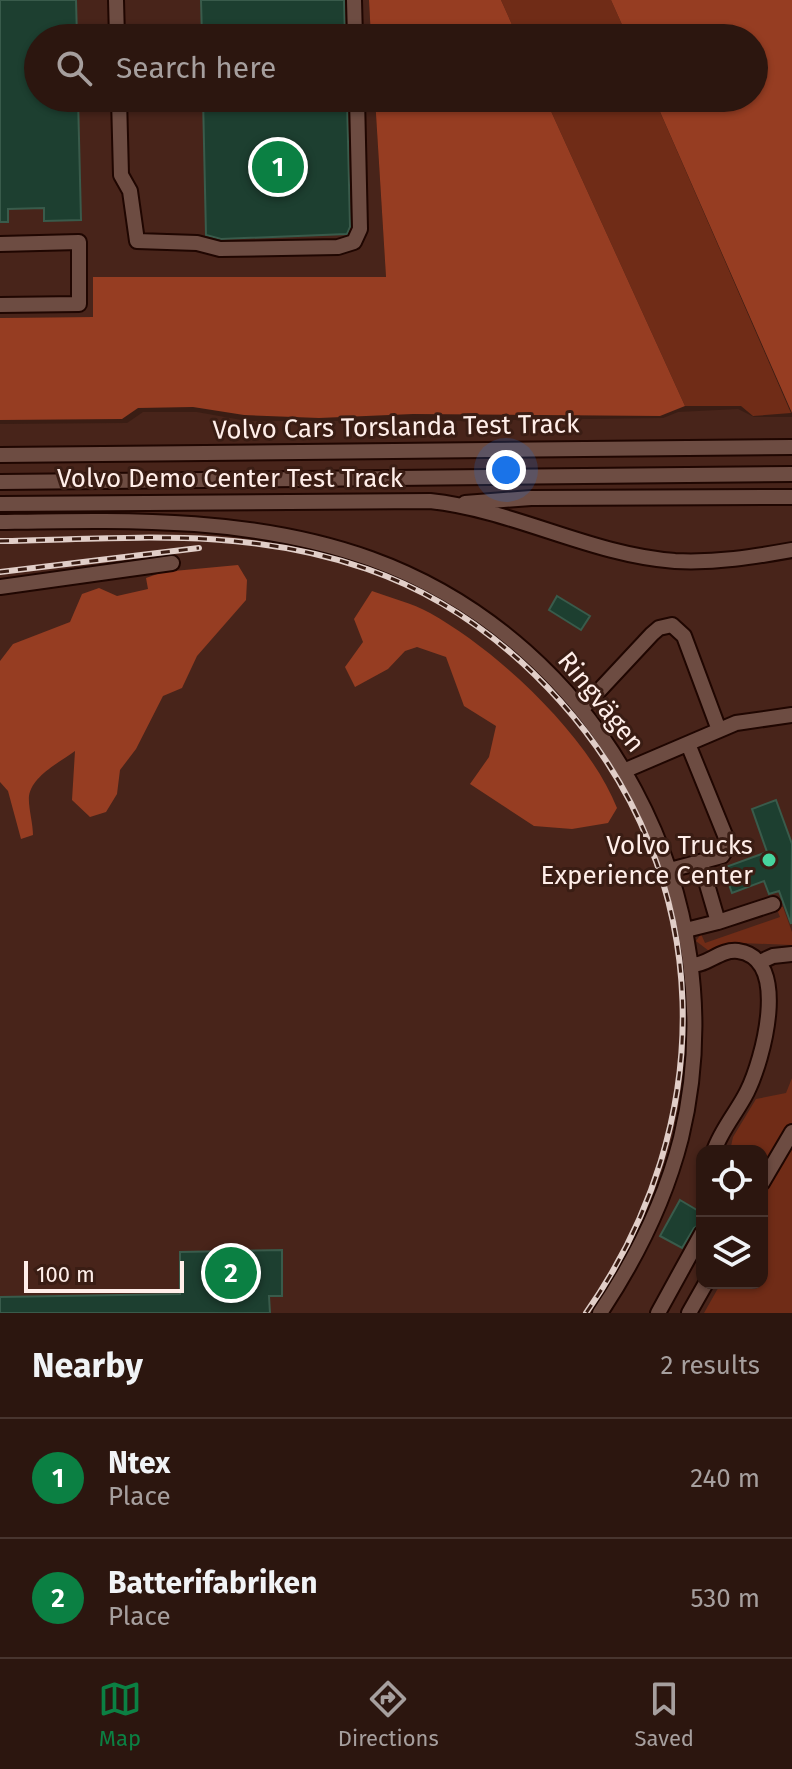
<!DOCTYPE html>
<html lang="en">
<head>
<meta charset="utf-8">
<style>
  :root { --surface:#2c160f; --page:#341f18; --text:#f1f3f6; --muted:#a69f9e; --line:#48352f; --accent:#0b8043 }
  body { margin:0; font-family:"Fira Sans",sans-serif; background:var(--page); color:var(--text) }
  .controls { position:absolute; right:24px; bottom:24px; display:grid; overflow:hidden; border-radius:16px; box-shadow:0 2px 6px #0004 }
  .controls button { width:72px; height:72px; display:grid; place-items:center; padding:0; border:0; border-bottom:2px solid var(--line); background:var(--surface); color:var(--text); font:40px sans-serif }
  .scale { position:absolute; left:24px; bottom:20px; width:160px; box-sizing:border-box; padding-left:8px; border:4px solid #ffeee9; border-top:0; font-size:22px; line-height:28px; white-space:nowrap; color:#ffeee9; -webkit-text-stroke:6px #3a1d14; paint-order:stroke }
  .you { position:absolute; left:506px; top:470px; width:28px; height:28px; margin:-20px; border:6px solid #fff; border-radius:50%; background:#1a73e8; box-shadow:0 0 0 12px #1a73e833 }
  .badge { display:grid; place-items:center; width:52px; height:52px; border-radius:50%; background:var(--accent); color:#fff; font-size:26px; font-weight:700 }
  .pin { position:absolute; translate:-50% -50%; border:4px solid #fff; box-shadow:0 2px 8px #0006 }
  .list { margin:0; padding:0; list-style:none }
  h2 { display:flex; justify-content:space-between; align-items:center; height:104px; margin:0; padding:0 32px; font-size:34px }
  h2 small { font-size:26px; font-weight:400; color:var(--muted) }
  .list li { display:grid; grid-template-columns:52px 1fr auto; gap:24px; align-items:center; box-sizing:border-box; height:120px; padding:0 32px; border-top:2px solid var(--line) }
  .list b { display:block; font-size:30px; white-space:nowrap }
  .list p { margin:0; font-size:26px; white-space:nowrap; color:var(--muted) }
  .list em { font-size:26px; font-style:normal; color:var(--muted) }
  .icon { flex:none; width:44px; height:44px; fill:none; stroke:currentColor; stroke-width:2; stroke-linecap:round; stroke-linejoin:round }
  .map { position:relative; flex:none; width:792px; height:1313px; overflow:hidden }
  .search { position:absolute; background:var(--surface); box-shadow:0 2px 6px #0004; left:24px; right:24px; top:24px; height:88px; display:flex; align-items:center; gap:20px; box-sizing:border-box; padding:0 28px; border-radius:44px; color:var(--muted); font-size:30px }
  .sheet { height:344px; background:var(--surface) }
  nav { display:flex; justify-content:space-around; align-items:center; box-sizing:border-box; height:112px; border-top:2px solid var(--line); background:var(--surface); font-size:22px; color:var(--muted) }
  nav a { display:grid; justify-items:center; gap:4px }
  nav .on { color:var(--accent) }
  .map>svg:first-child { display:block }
  .built { fill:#48241a; fill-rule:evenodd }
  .green { fill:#702c17 }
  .forest { fill:#963d22 }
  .building { fill:#1d3f30; stroke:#395b4b; stroke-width:2 }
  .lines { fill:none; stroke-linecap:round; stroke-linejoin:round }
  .minor-casing { stroke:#1f0601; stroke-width:18 }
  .minor { stroke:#6d4c42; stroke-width:14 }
  .rail-casing { stroke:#e1cec8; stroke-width:6 }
  .rail { stroke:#3a1d14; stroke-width:3; stroke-dasharray:9; stroke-linecap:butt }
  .poi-dot { fill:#47d49e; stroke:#3a1d14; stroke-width:3 }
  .labels { text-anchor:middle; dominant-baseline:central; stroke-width:6; stroke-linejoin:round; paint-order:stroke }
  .street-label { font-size:26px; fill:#ffeee9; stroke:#3a1d14 }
  .poi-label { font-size:26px; fill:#ffeee9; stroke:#3a1d14; text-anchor:end }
</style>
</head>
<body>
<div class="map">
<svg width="792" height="1313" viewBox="0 0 792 1313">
  <rect width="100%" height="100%" fill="#3a1d14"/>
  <path class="built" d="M0,0h369l2,38h-333v60h337l11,179h-292v40l-94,1z
    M738,409l16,8h38v896h-792v-889l127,-1 16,-11h54l50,9h185l231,-3 15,-6zM702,1151h60v132h-60z"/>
  <path class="green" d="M501,0h110l17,38h-110z
    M545,98h109l137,315 -38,3 -12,-10h-56z
    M776,907h7l9,25v13l-52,-2 -31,8 -13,-10 5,-7 4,9 75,-26z
    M792,1078v235h-88l17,-30h41v-76l5,-9 -5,-5v-42h-32l3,-14 23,-38 30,-6z"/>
  <path class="forest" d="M369,0h132l17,38h-147z
    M611,0h181v413l-138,-315h100v-60h-126z
    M375,98h170l140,308 -25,10 -247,-2 -94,4 -75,-3 -51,-8 -55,1 -16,11 -122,1v-102l93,-1v-40h293z
    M238,565l9,15 -1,20 -49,56 -15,32 -19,8 -27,53 -16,21 -3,24 -11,18 -16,5 -18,-17 3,-49c-15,11 -43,25 -46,45 -1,11 4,27 4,39l-12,4 -13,-48 -8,-9v-121l13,-17 57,-22 12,-28 17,-6 18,8 31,-7 -2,-11 17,-6z
    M372,591c19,7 40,12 58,22 68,38 158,122 187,195l-9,15 -36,6 -38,-3 -64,-42 19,-27 7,-31 -32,-20 -18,-49 -29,-10 -12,4 -17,18 -33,18 -10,-20 18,-25 -9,-23z"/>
  <path class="building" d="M0,0h76l1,38h-39v60h40l3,122 -37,1v-13l-36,1v13h-8z
    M201,0h143l1,38h-143z
    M203,98h144l3,129 -3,7 -126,5 -15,-4z
    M557,596l33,20 -9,14 -32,-20z
    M776,800l16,44 -1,80 -12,-33 -10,3 -5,-13 -32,12 -9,-25 44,-16 -15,-43z
    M680,1200l22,13v10l-8,5 -12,20 -22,-12z
    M282,1250v46h-13l1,17h-270v-16l180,-3v-42z"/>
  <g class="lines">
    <g class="minor-casing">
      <path id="minor" d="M116,0l1,38
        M354,0l1,38
        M119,98l2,77 9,16 7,50 60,2 23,6 118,-2 16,-5 6,-13 -3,-131
        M0,244l79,-2v62l-79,1
        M0,455l792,-8
        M0,482l792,-8
        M465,503l66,-5 261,-1
        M0,504l430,-3c84,9 161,54 245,60 41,2 78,-4 117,-11
        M0,522c124,-2 252,-6 371,37 232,84 368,340 310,579 -16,63 -45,121 -81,175
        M0,587l172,-24
        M582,709l70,-75 7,-6 13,-3 12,11 35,94
        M626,770l110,-47 56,-8
        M670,870l52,-14 7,-11 -41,-101
        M718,922l55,-18
        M686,930l32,-8 -17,-58
        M760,962l13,-6 19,-2
        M692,965c16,0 28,-16 46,-14 53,7 25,109 9,141 -10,20 -26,38 -33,59
        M762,1183l30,-51
        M658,1313l44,-80
        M689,1313l17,-30"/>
    </g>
    <use href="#minor" class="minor"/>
    <g class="rail-casing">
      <path id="rail" d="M0,541c127,-2 244,-15 367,28 75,26 140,73 193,132 158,176 160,421 26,612
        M0,572l199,-24"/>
    </g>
    <use href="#rail" class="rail"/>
  </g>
  <circle class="poi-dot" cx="769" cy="860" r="8"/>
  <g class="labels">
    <g class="street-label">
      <text transform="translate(396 427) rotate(-1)">Volvo Cars Torslanda Test Track</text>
      <text x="230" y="478">Volvo Demo Center Test Track</text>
      <text transform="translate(601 702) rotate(51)">Ringvägen</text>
    </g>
    <g class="poi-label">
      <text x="753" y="845">Volvo Trucks<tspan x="753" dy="30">Experience Center</tspan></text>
    </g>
  </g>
</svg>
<div class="controls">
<button><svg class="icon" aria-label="locate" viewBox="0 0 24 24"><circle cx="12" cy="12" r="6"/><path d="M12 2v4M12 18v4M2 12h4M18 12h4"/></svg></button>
<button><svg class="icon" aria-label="layers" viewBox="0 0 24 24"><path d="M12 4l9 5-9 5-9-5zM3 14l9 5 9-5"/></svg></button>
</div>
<div class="scale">100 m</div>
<div class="you"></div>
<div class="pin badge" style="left:278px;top:167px">1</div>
<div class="pin badge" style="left:231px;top:1273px">2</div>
<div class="search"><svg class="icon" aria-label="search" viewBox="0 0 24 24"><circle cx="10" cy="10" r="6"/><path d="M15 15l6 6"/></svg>Search here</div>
</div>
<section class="sheet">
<h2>Nearby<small>2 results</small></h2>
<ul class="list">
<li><span class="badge">1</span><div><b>Ntex</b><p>Place</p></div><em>240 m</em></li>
<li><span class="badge">2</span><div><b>Batterifabriken</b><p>Place</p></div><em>530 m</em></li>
</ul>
</section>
<nav>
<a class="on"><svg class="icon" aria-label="map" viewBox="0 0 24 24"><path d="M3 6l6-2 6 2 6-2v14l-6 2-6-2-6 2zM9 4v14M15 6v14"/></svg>Map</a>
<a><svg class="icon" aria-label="directions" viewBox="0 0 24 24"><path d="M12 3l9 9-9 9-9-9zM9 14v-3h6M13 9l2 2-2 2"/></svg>Directions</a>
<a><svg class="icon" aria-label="saved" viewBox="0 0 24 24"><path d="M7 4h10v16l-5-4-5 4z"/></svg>Saved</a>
</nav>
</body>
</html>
